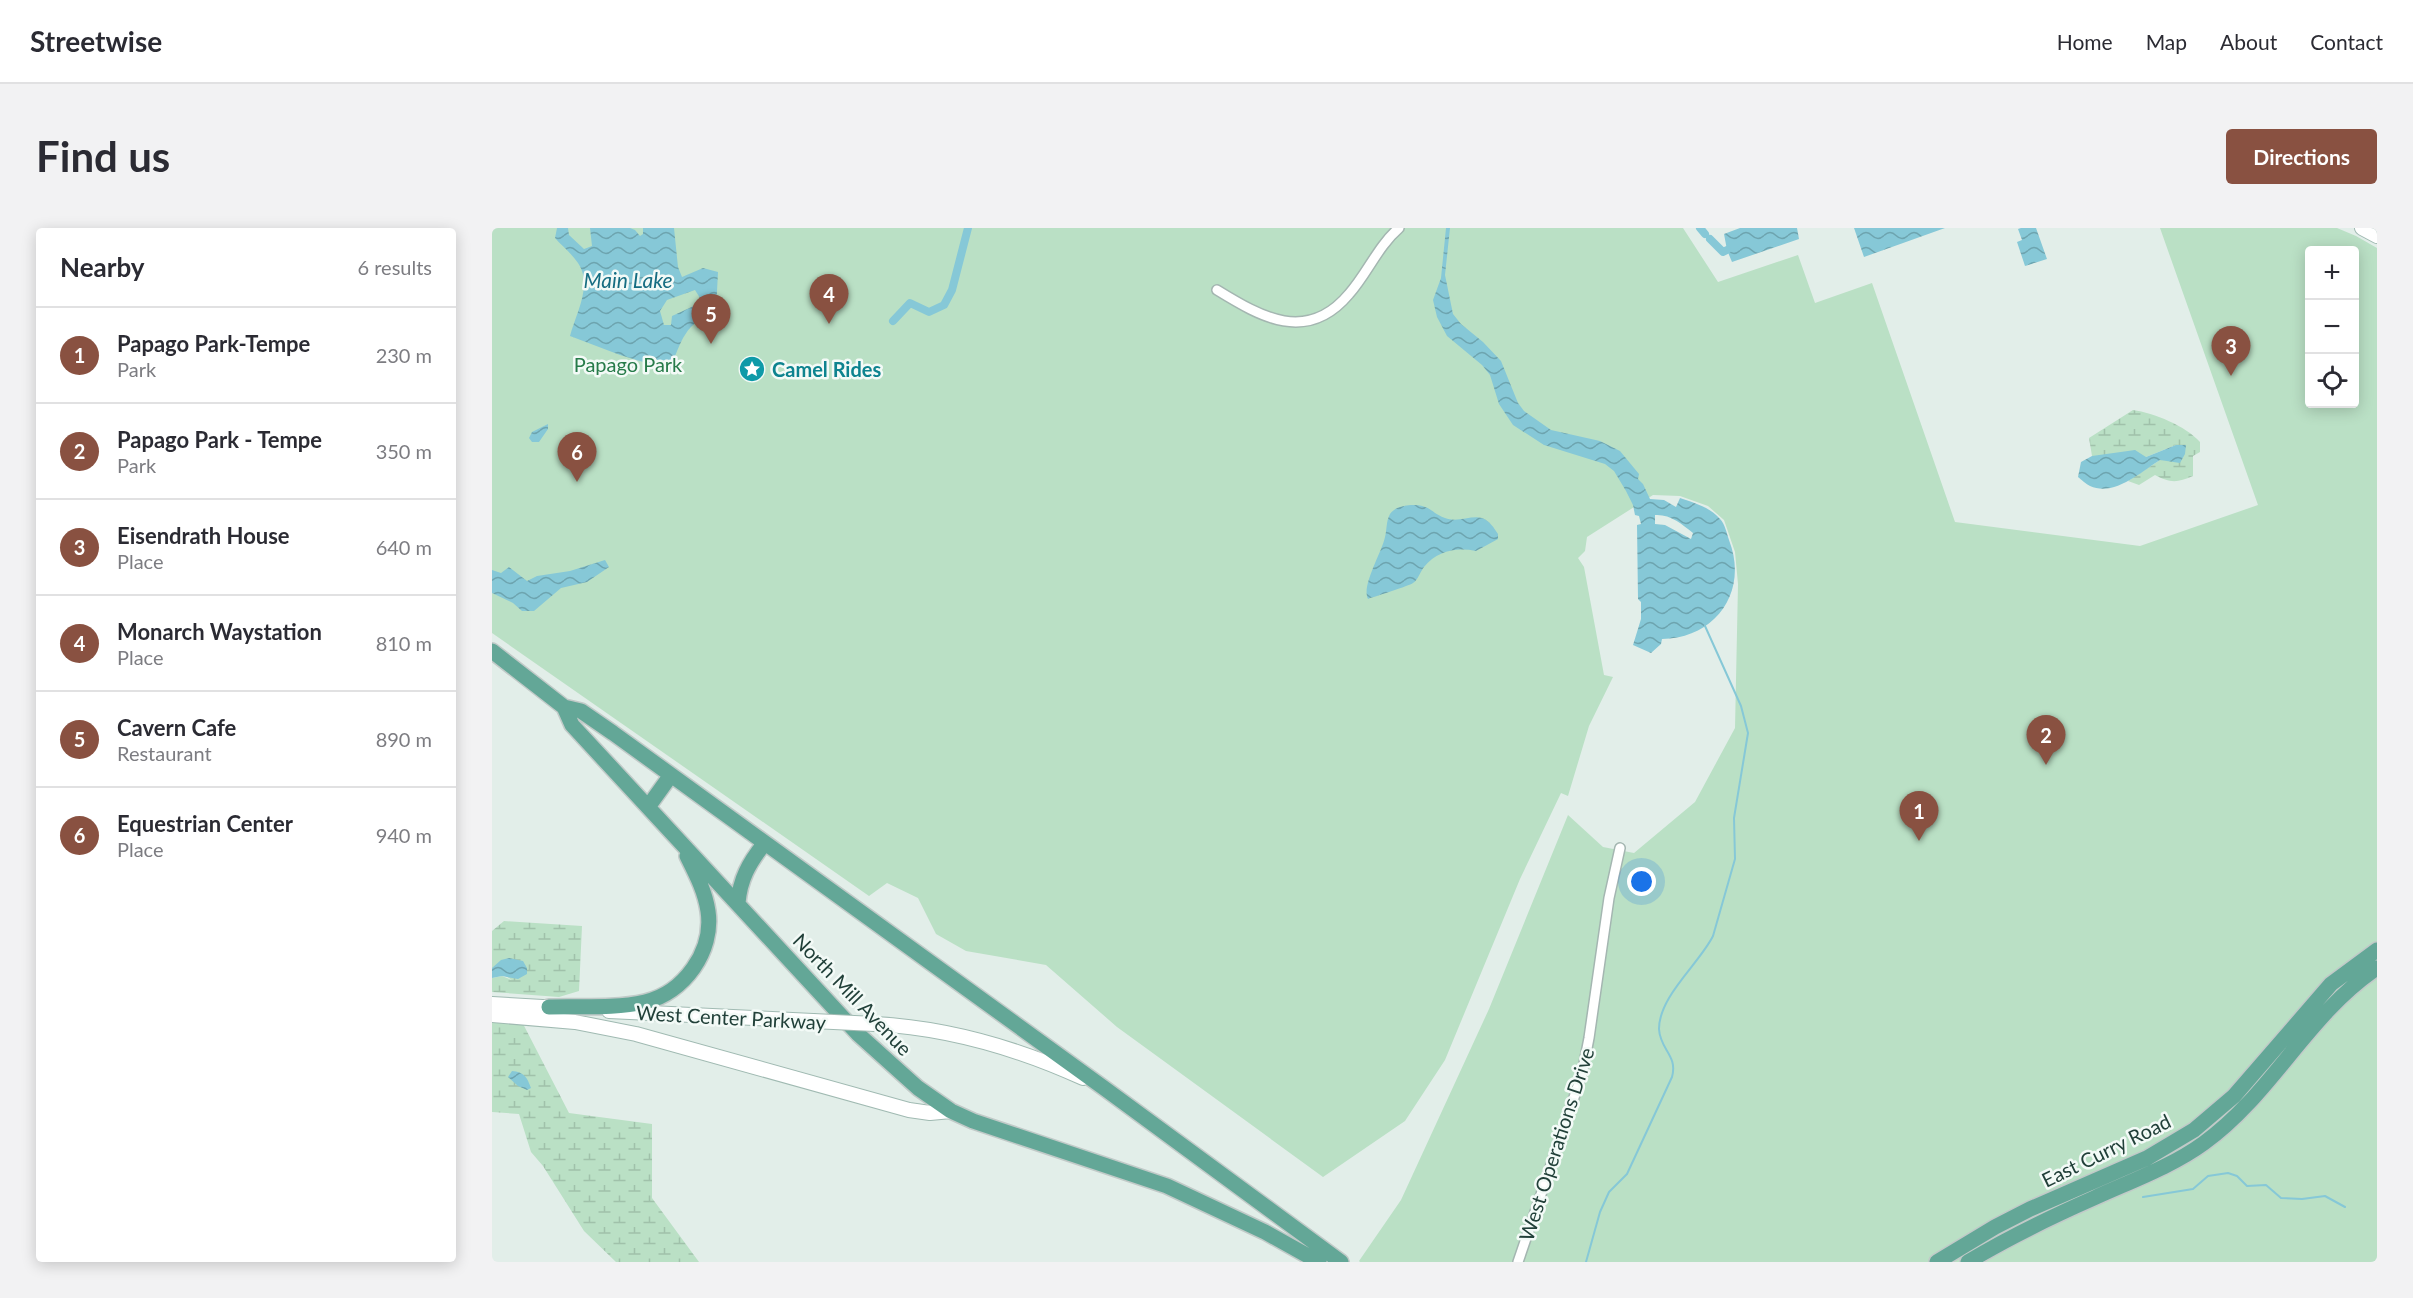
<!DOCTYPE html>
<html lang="en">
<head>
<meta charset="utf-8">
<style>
  :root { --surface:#fff; --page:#f2f2f3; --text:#2b2b33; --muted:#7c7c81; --line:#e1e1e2; --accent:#895141 }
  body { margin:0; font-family:Lato,sans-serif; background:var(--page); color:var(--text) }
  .controls { position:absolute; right:18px; top:18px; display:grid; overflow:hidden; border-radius:6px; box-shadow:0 3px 15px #0003 }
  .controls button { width:54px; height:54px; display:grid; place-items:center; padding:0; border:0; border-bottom:2px solid var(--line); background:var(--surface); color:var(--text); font:30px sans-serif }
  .you { position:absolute; left:1150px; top:654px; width:21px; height:21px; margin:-15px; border:4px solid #fff; border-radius:50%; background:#1a73e8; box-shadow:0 0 0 9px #1a73e833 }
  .badge { display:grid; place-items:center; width:39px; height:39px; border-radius:50%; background:var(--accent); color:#fff; font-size:20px; font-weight:700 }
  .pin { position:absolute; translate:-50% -50px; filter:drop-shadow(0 2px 3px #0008) }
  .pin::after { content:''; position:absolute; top:32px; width:21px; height:18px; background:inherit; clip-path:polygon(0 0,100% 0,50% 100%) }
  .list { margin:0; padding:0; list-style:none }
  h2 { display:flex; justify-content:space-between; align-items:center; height:78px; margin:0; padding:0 24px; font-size:26px }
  h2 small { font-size:20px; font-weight:400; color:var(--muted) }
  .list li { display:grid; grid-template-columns:39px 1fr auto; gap:18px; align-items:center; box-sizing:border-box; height:96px; padding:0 24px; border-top:2px solid var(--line) }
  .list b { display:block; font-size:22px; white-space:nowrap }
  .list p { margin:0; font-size:20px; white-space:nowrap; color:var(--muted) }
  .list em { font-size:20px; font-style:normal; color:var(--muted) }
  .icon { flex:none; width:33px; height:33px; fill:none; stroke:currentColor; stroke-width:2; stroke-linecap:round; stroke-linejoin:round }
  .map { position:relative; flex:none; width:1885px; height:1034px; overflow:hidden; border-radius:6px }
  header { display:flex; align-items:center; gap:36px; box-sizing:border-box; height:84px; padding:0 30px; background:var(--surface); border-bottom:2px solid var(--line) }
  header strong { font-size:28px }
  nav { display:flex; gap:33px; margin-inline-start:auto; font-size:21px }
  .intro { display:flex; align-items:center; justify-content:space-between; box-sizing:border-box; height:144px; padding:0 36px }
  h1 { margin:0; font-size:42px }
  .button { padding:15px 27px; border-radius:6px; background:var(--accent); color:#fff; font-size:21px; font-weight:700 }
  main { display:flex; gap:36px; padding:0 36px }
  aside { flex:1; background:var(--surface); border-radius:6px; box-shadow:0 3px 15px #0003 }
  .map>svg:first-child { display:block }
  .green { fill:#bae0c5; fill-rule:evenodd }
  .wetland { fill:url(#wetland-marsh) }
  .water { fill:url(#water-waves); fill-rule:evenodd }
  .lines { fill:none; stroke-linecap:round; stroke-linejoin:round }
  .stream { stroke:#86c8d7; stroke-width:2 }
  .canal { stroke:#86c8d7; stroke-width:8 }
  .street-casing { stroke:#a4b6b1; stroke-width:12 }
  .secondary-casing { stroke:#a0bab2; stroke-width:16 }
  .primary-casing { stroke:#c1cac8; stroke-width:18 }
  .street { stroke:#fff; stroke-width:9 }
  .secondary { stroke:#fff; stroke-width:14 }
  .primary { stroke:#63a797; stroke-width:15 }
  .secondary-bridge-casing { stroke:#a0bab2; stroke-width:16; stroke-linecap:butt }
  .secondary-bridge { stroke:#fff; stroke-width:14 }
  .labels { text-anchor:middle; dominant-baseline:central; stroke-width:5; stroke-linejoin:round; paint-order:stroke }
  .park-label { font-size:20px; fill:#277b4a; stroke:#f3faf7 }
  .culture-label { font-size:20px; font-weight:bold; fill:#0d838f; stroke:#f3faf7; text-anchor:start }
  .street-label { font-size:20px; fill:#214039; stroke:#f3faf7 }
  .water-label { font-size:21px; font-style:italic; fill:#166d82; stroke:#f3faf7 }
</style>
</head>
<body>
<header>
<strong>Streetwise</strong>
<nav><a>Home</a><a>Map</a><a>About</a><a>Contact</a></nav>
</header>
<div class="intro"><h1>Find us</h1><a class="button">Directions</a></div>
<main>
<aside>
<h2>Nearby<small>6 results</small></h2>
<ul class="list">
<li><span class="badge">1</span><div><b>Papago Park-Tempe</b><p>Park</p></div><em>230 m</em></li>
<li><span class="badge">2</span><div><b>Papago Park - Tempe</b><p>Park</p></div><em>350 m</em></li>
<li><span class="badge">3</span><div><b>Eisendrath House</b><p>Place</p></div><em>640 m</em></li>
<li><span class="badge">4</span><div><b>Monarch Waystation</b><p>Place</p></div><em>810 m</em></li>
<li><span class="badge">5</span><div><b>Cavern Cafe</b><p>Restaurant</p></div><em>890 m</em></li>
<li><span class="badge">6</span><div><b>Equestrian Center</b><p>Place</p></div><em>940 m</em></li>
</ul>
</aside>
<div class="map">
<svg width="1885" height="1034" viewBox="0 0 1885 1034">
  <defs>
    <pattern id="wetland-marsh" width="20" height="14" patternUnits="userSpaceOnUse" patternTransform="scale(1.5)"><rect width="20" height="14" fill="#bae0c5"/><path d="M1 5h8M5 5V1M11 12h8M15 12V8" fill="none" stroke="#a0c1aa"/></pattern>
    <pattern id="water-waves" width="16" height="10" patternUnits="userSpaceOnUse" patternTransform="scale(1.5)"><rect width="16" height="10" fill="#86c8d7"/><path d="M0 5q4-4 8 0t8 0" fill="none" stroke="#6da4af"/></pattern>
  </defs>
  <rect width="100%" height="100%" fill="#e2eee9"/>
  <path class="green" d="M0,0h1191l35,54 80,-27 17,48 57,-20 83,239 185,24 118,-41 -98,-277h177l19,8 21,12v1014h-1017l-1,-1 42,-61 88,-191 79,-194 35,32 31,6 61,-51 40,-74 3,-144 -3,-32 -11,-32 -16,-14 -28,-10 -27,-1 -66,42 -2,14 -7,7 6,9 20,108 9,2 -24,49 -21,70 -7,-3 -41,86 -75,181 -40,61 -82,56 -206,-150 -71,-62 -80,-14 -30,-17 -18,-36 -31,-15 -18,13 -377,-263zM1818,22h44v154h-44z"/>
  <path class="wetland" d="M1641,182c21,3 53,16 67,32v10l-7,4v20c-16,7 -23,7 -38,-1l-16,10 -11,-4 32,-21 16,-15 -30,12 -54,-1 -3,-18z
    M12,693l78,5 -3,65 -20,6 -67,-5v-14l10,-2 10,4 -20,-12v-37z
    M0,788h27l50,97 83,11v74l47,64h-83l-32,-31 -41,-65 -12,-14 -12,-38 -27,-2z"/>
  <path class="water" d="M65,0h11l1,7 15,14 8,-3 -2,-18h40l5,2 5,6 3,-2v-6h31l4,39 4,10 21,-9 15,4 -2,39c-31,12 -35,30 -46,59l-50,-15 -50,-19c6,-23 23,-51 8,-73 -6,-9 -16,-17 -23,-25zM203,62l5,8 -4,7 -24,11 -1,9h-7l-4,-14 7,-11z
    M954,0h4l-5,47 8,39 8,10 22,18 18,19 17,42 6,8 27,19 49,11 20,10 19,23 -1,5 5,5 7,15 14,1 12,7 4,-9c14,5 30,9 40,21 5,5 7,15 9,21 20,51 -13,98 -67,99l-1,5 -10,9 -18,-8 8,-26v-17l-3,-3 -1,-74 4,-1 -2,-8 -4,-1 -2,-10 -7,-14 -12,-20 -9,-7 -61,-19 -31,-20 -14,-21 -9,-29 -8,-10 -35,-29 -10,-19 -4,-17 8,-22zM1163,287c15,-1 27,9 38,18l-2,6 -26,-14 -10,-1z
    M1248,0h57l2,11 -67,23 -5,-12 -3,-16z
    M1362,0h91l-81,29z
    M1529,0h15l11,31 -22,7 -8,-24 5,-2 -4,-11z
    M56,196v5l-9,13h-7l-3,-4 3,-6z
    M1684,217h10l-1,9 -5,9 -20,-3c-19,12 -46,37 -70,26 -4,-2 -8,-6 -12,-9l3,-15 11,-6 43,-6 11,7z
    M919,277c21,0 18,7 34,13 12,5 26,-3 37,0 8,3 12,10 16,16v5l-22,12c-20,-4 -39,0 -52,16 -4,5 -6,13 -11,16 -4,3 -37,13 -45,16 -7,-13 14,-47 17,-62 2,-8 1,-16 5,-23 5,-7 13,-8 21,-9z
    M113,332l4,7 -22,15 -26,6 -27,23h-12l-9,-8 -21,-10v-23l9,3 8,-6 18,14 10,-5 33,-5z
    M17,730l14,3 4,7v6l-9,5 -16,-3 -10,2v-10l9,-8z
    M20,843c12,1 15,6 19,17l-4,2 -9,-4 -10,-9z"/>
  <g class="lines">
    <path class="stream" d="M1651,969l50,-8 15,-13 20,-3 9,3 10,10 19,-1 15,13 21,1 23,-3 20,11
      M1094,1034l14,-50 9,-20 18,-18 45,-97c6,-22 -12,-27 -13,-48 0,-33 40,-65 54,-93l22,-77 -1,-41 14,-85 -7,-27 -36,-80"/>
    <path class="canal" d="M1208,0l5,6
      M1218,11l13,13 4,-2
      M401,93l17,-18 19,9 15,-7 8,-15 16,-62"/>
    <g class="street-casing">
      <path id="street" d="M725,62c44,27 90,54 132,4 18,-20 29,-48 50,-66
        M1026,1034l64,-188 7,-36 20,-140 11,-50"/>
    </g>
    <g class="secondary-casing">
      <path id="secondary" d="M1870,0l15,8
        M0,776l68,4
        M117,783l204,10
        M0,787l83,7 61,12 273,76 21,3 21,-2
        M383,796c73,4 142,24 208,54"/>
    </g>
    <g class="primary-casing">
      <path id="primary" d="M0,423l72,56 17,4 32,22 491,355 237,174
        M72,479l8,18 286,309 60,54 33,23 22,10 194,65 98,46 54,30
        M156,579l23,-32
        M246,675c2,-24 11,-40 26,-59
        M57,779c31,-1 65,2 96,-5 39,-9 69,-51 63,-91 -3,-20 -12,-37 -21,-55
        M1445,1034l58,-35 35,-18 117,-51 47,-28 40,-34 97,-112 46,-34
        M1476,1034c41,-25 83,-45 126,-64 37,-17 77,-31 110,-55 68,-49 103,-128 173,-175"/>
    </g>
    <use href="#street" class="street"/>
    <use href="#secondary" class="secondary"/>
    <use href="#primary" class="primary"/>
    <g class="secondary-bridge-casing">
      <path id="secondary-bridge" d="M321,793l62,3"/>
    </g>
    <use href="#secondary-bridge" class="secondary-bridge"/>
  </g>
  <defs>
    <g id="sight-disc" transform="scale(1.35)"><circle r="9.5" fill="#0f9aa8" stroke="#f3faf7"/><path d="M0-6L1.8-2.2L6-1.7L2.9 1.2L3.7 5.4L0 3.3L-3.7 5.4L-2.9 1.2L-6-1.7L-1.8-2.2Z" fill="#fff"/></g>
  </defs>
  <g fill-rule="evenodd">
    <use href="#sight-disc" x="260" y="141"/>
  </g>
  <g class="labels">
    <g class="park-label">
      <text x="136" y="136">Papago Park</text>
    </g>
    <g class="culture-label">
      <text x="280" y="141">Camel Rides</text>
    </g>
    <g class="street-label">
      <text transform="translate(361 766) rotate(46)">North Mill Avenue</text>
      <text transform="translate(239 789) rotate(3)">West Center Parkway</text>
      <text transform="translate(1064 916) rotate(-72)">West Operations Drive</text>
      <text transform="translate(1614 922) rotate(-26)">East Curry Road</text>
    </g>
    <g class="water-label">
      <text x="136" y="51">Main Lake</text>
    </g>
  </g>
</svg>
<div class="controls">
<button>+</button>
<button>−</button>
<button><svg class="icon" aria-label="locate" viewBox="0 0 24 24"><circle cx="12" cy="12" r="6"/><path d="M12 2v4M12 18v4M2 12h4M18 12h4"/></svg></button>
</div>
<div class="you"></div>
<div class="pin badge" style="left:1427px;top:613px">1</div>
<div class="pin badge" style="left:1554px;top:537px">2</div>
<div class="pin badge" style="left:1739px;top:148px">3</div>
<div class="pin badge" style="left:337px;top:96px">4</div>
<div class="pin badge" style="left:219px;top:116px">5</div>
<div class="pin badge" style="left:85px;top:254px">6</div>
</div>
</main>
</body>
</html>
